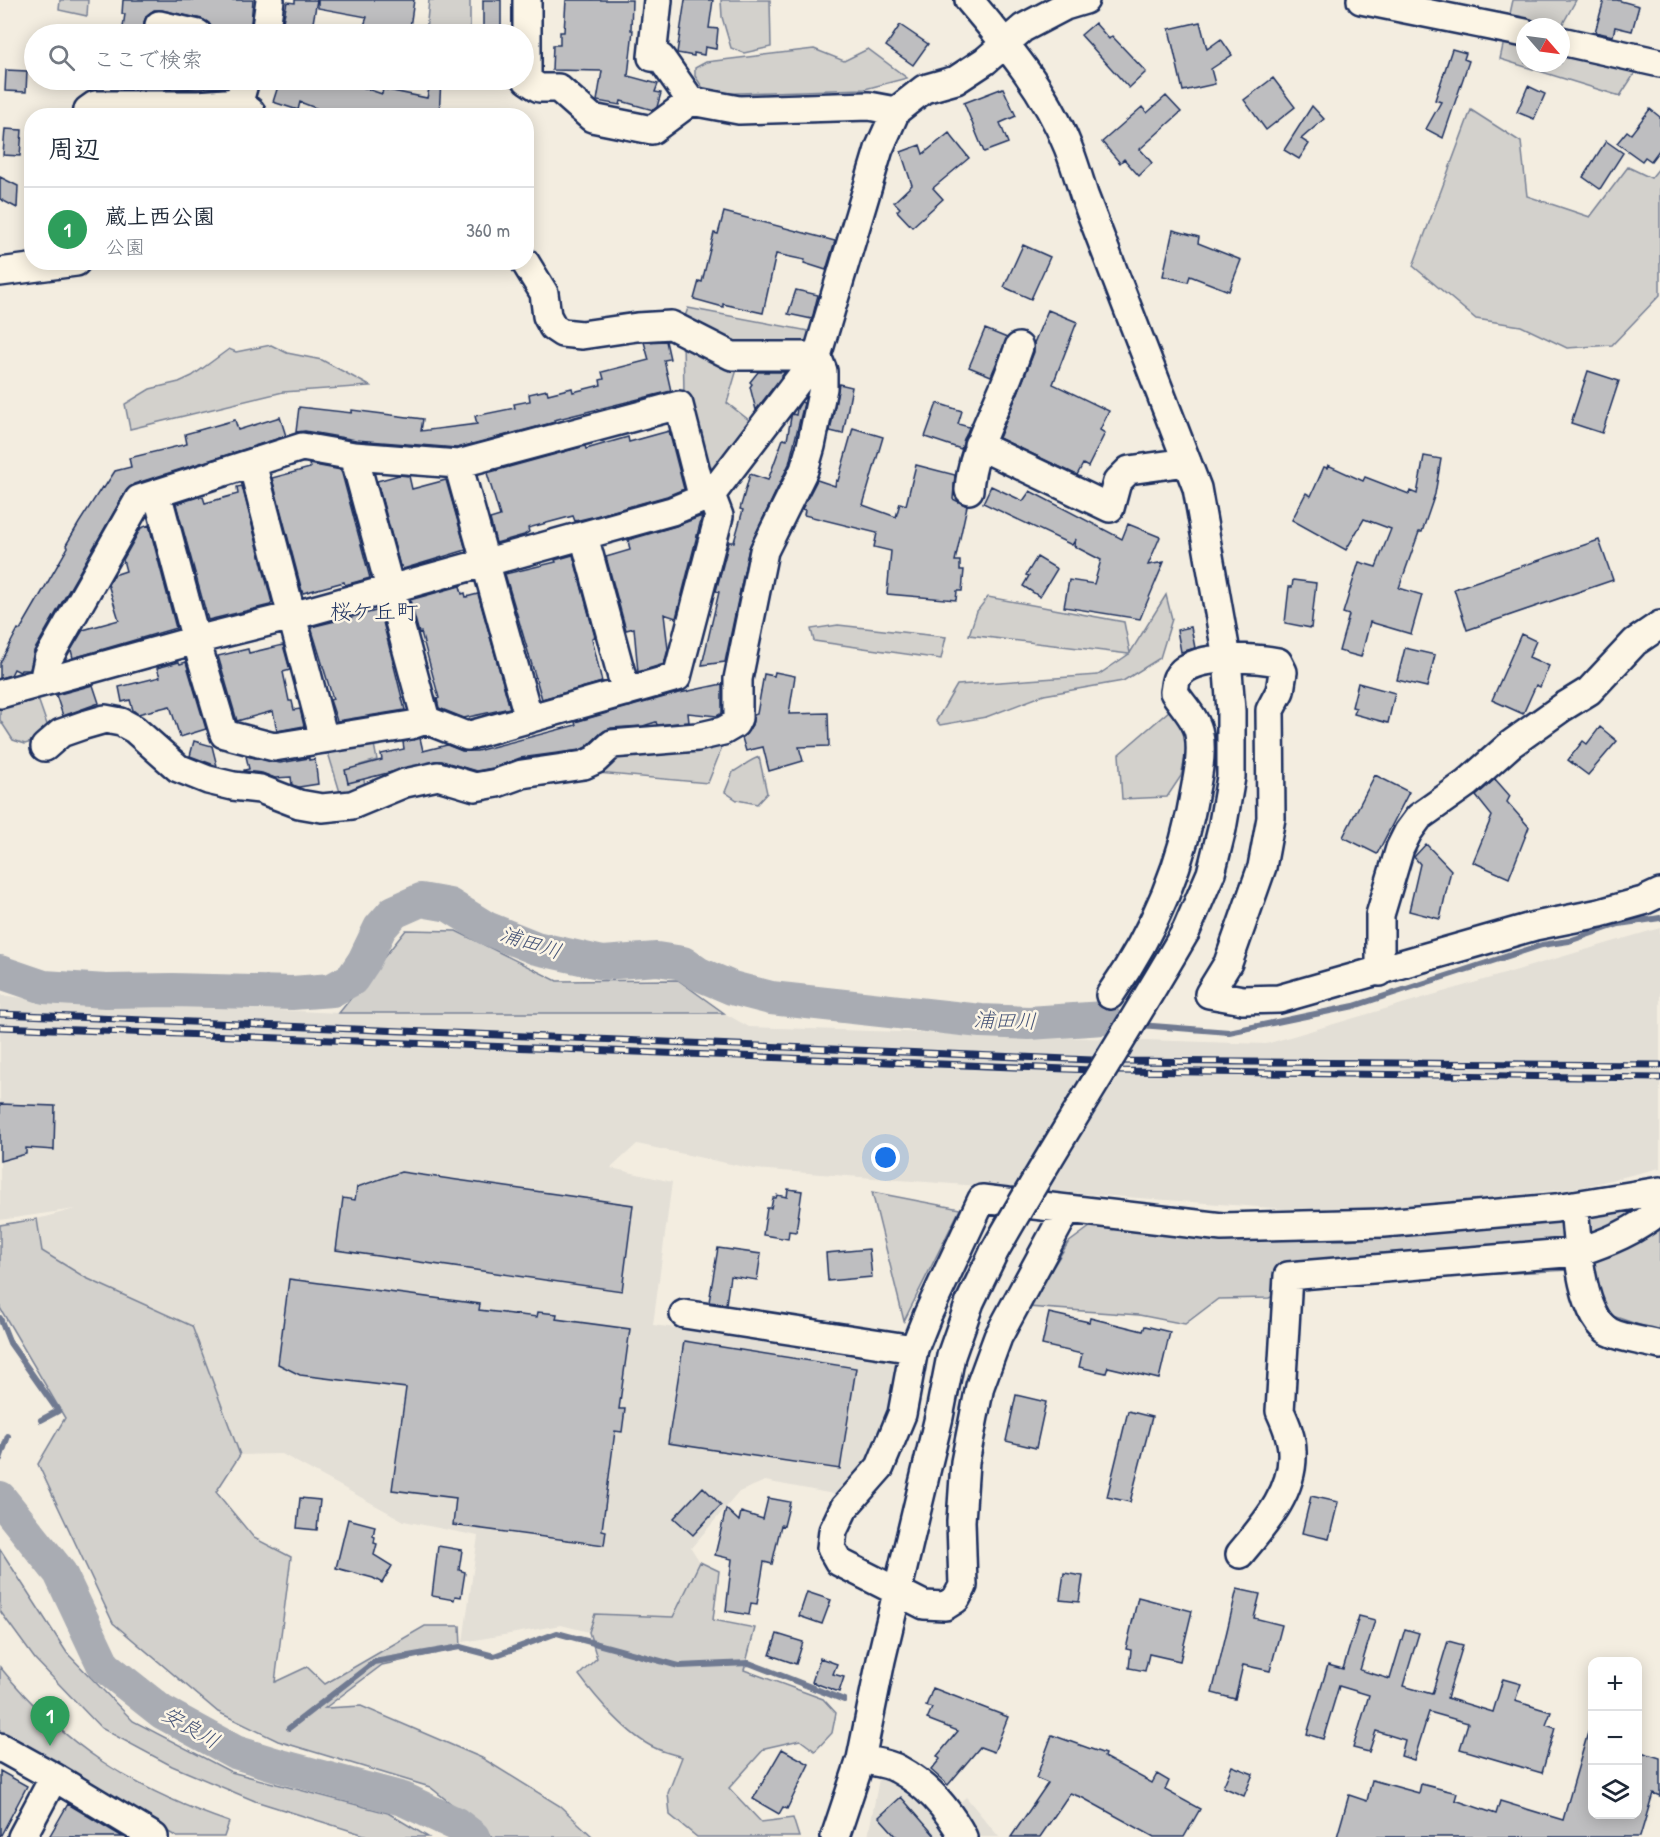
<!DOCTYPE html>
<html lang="ja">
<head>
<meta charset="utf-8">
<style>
  :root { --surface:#fff; --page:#f6f6f7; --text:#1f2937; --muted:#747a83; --line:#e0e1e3; --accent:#1a73e8 }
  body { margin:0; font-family:"Patrick Hand","Klee One",sans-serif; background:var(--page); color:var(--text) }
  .controls { position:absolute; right:18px; bottom:18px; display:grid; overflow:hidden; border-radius:12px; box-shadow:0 3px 15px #0003 }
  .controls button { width:54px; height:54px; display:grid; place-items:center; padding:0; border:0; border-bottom:2px solid var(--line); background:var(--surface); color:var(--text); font:30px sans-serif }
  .compass { position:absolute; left:1516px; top:18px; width:54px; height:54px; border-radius:50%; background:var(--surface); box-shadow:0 3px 15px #0003; rotate:118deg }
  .you { position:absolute; left:886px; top:1158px; width:21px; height:21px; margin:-15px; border:4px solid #fff; border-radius:50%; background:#1a73e8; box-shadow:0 0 0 9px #1a73e833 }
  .badge { display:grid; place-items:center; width:39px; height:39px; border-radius:50%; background:var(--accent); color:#fff; font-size:20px; font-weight:700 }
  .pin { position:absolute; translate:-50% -50px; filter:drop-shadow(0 2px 3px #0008) }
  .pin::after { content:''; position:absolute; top:32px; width:21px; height:18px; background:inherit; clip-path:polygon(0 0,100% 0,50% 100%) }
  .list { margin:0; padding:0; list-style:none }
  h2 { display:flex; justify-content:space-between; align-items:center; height:78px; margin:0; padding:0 24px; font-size:26px }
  h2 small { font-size:20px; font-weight:400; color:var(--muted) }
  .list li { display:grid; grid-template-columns:39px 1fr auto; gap:18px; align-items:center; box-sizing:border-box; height:84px; padding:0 24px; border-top:2px solid var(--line) }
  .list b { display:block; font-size:22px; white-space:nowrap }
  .list p { margin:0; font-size:20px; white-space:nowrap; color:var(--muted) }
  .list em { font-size:20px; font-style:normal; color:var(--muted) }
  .icon { flex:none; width:33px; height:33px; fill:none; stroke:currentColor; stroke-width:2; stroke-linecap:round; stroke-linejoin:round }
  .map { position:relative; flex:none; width:1660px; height:1837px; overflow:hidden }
  .search { position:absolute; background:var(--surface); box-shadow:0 3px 15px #0003; left:24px; top:24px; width:510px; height:66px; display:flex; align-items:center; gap:15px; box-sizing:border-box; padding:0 21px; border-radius:33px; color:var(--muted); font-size:22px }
  .panel { position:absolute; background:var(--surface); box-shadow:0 3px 15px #0003; left:24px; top:108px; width:510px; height:162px; border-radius:24px }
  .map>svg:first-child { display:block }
  .built { fill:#e3dfd6 }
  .green { fill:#d3d1cc; stroke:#778095; stroke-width:1.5 }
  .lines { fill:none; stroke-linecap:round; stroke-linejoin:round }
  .stream { stroke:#707a91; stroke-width:6 }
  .river { stroke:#a9acb3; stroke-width:34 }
  .building { fill:#bebec0; stroke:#1b2f5e; stroke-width:1.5 }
  .minor-casing { stroke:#1b2f5e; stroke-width:32 }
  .minor { stroke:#fcf5e5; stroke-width:27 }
  .rail-casing { stroke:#1b2f5e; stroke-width:7 }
  .rail { stroke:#fcf5e5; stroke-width:4.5; stroke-dasharray:14; stroke-linecap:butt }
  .minor-bridge-casing { stroke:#1b2f5e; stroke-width:32; stroke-linecap:butt }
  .minor-bridge { stroke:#fcf5e5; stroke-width:27 }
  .labels { text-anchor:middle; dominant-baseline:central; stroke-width:5; stroke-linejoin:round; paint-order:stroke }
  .water-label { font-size:21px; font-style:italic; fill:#465478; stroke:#fcf5e5 }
  .quarter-label { font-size:22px; fill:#1b2f5e; stroke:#fcf5e5 }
</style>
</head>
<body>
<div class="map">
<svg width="1660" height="1837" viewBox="0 0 1660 1837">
  <rect width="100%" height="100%" fill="#f3ede0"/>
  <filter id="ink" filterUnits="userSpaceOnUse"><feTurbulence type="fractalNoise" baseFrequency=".0167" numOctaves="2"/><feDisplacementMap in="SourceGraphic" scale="12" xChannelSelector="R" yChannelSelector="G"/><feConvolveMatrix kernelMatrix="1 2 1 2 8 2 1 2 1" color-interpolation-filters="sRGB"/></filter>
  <g filter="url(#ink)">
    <path class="built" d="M1660,928v240l-82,20 -178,20 -115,1 -531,-40 -117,-25 -26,24 61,14 -19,143 236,31 10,16 -21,76 -39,47 -74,-14 -26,11 -48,56 9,14 -27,55 -77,-3 -7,18 -28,-7 -98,17 15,-106 -74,-15 -122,-67 -42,1 -48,-129 -106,-48 -44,-27 -5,-32 38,-10 -75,11v-225l24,3 315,15h385l25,14 517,17z
      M885,1747l42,23 30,35 9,-8 33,40h-131z"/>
    <path class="green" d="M60,0h28l-1,16 -28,-6z
      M429,0h41v29l-44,3z
      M721,0h49l1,47 -27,6 -13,-5 -9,-31z
      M1513,0h63l-15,27h-36v36h36v-16l74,26 -15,23 -120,-37z
      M814,49l30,12 24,-12 39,29 -42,11 -158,5 -12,-18v-8l11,-6z
      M1471,110l50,32 6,54 63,21 38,-50 23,11 9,-11v128l-48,50 -45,3 -46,-22 -45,-7 -63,-53z
      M688,308l126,24 -9,17 -77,1 -46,-25z
      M683,339l55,27 -11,37 27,21 -40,53 -12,-5 -18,-78z
      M271,345l16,8 35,7 48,26 -87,6 -153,37 -5,-25 25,-15 29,-7 13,-6 37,-27 7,3z
      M1166,595l6,24 -12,39 -37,23 -79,14 -58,22 -46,8 -4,-4 21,-36 141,-10 31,-21 -160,-19 8,-24 11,-14 136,25 6,31z
      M838,625l108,12 -5,22 -127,-18 -3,-12z
      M36,693l15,43 -26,8 -12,-4 -13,-20v-16z
      M1169,711l12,6 8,23 -8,36 -14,21 -45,2 -3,-45z
      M720,737l1,13 -13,33 -122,-11 20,-15z
      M373,739l4,21 -17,5 8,31 -25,6 -17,-56z
      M759,757l8,36 -10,11 -20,-4 -12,-8 8,-20c10,-5 16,-12 26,-15z
      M406,930l50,1 101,50 121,-1 46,33h-385z
      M872,1192l88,17 -56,112z
      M1660,1205v127l-56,-19 -12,-54 -22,11 -268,14 -33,14 -51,1 -33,25 -46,-9 -111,-8 40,-64 26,-19 127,15 125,1 213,-18z
      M37,1219l5,32 44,27 106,48 48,129 -24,37 38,46 37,19 -16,125 32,-15 18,17 100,-58h35l1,22 -79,17 -57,43 36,-2 121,52 78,48 33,31h-100l-63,-50 -152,-46 -60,-29 -105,-89 -75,-159 27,-46 -65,-110v-83z
      M0,1549l67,104 66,68 98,51 157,41 40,24h-57l-116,-36 -83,-35 -71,-38 -66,-69 -35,-48z
      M700,1562l19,9 -6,49 42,8 -11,42 79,29 13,14 -4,20 -17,18 -15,-11 -35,8 -36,40 32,34 32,-4 6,19h-102l-27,-22 -2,-22 14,-36c-9,-3 -19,-5 -27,-9 -27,-12 -59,-50 -76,-73l18,-17 -8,-26 6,-18 78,3z
      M0,1667c64,79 133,122 229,155l-5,15h-47l-177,-103z"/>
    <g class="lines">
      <path class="stream" d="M1104,1018l20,5
        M1140,1025l89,7 125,-26 188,-61 27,-4 50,-17 41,-6
        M0,1318l10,25 48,68 -17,9
        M0,1459l8,-23
        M289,1728l85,-66 86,-15 34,9 63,-23 122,33 70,-3 95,37"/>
      <path class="river" d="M0,972l44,15 62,4 67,-1 119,3 40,-3 20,-11 12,-18 16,-33 14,-16 27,-12 28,5 37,23 50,20 67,15 54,-4 26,4 16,11 33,14 39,10 210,23 48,2 75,-5
        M0,1498l60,75 44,93 58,46 73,40 49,15 119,32 53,25 17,13"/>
    </g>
    <path class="building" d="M123,0h130l-3,34 -37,-3 -4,-8 -7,-4 -40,-9h-8l-7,5 -3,7v7l3,5h-25l3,-20h-3z
      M295,0h22l-6,34 -30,-3 6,-29 8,1z
      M318,0h96l-5,34h-48l6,-17 -49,-9z
      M483,0h18v34h-18z
      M566,0h66l-1,30h2l-5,46 30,8 -3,8 6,1 -4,14 -4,3 -32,-9 -1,4 -23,-4 5,-30 -50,-1 1,-25h7v-13h4z
      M685,0h28l-4,28 9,1 -2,20 -11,-2 -1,8 -10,-2v3l-17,-3z
      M1604,0h13l22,6 -7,25 -17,-4 -2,9 -18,-4z
      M1200,22l7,27 14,-10 11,16 -21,14 4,15 -32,7 -14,-62z
      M1095,23l14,16 3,-3 34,36 -17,16 -48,-53z
      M900,25l28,19 -15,21 -27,-19z
      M1452,49l14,4 -2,6 5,2 -26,77 -17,-9 15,-27 -6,-2z
      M6,70l21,1 -1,21 -21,-1z
      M1273,78l22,29 -29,23 -22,-30z
      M166,80h63l-2,7 -61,2z
      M280,80h42l15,5 4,-5 41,14 1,-5 44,9 4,-18h10l-2,36h-103l-36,-14 -2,8 -25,-8z
      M1528,86l17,8 -11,25 -17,-7z
      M1003,88l13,28 -16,7 8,20 -24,9 -20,-49z
      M1166,96l15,16 -41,37 12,14 -13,13 -15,-17 -4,4 -18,-21 40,-35 5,6z
      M1312,106l12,13 -23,20 8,5 -10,15 -15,-9z
      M1650,109l10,8v32l-9,12 -6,-4 -3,4 -25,-18 10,-12 4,3z
      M5,129l17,1 -2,26 -17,-1z
      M949,133l20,25 -36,30 10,11 -31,28 -15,-16 3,-3 -6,-6 18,-17 -11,-33 19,-7 3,9z
      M1606,141l17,12 -23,36 -17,-12z
      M0,177l18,9 -1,22 -17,-9z
      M724,212l111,29 -9,29 -22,-7 1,-3 -29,-6 -13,59 -40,-9v3l-29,-8 5,-18 3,1 12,-49 4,1z
      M1173,230l26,7 -1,6 43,17 -12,31 -39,-15 -2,6 -25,-6z
      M1023,245l27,12 -19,42 -27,-12z
      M796,290l22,5 -6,24 -24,-5z
      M1048,310l29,12 -24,62 56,27 -9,19 5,3 -17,34 -5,-3 -6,11 -78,-37 25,-60 10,-26v-9z
      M985,329l22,9 -16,38 -22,-9z
      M666,341l4,18 -6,1 7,31 -117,29 1,2 -98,26 -101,-8 -51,-9 -9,1 3,-25 53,6v-3l71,9 -2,12 56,-7 -2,-8 40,-8 -1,-4 16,-3 -1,-7 18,-4 1,4 24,-6 1,4 28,-7 -1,-5 4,-1 -2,-7 47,-12 -5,-18z
      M1588,371l31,10 -17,52 -31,-10z
      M758,372h27l-29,38 -6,-23 2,-3 -2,-2z
      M839,384l13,3 -9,47 -13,-3z
      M801,402l3,1 -15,61 -40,84 -24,114 -23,3 17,-73 -3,-1 13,-49h5l9,-32 -3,-1 10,-35 18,6 15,-41 4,1 4,-23 1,-3 4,1 1,-6z
      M937,403l25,8 -4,13 11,3 -8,22 -36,-12z
      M280,417l6,19 -152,48 -8,7 -92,160 -4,19h-9l-1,2 -6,-3 -3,6 -11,3v-15l18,-34 2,1 25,-43 23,-40 -2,-2 13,-22 23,-36 2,1 11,-17 16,-4 -2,-9 58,-14 -2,-10 50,-14 3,10z
      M853,428l30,9 -20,68 33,12 4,-14 6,2 10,-40 39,10 -2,24 14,7 -12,55h5v9h4l-2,21h-5l-1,9 -69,-6 4,-43 -17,-4 3,-14 -73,-18 1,-5 -3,-1 15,-29 18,6 1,-6 2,1z
      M669,431l15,58 -17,7 -75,21 -17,4 -2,-5 -45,12 1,4 -5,3 -28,8 -6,-24 10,-3 -13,-43 98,-27 1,3 42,-12 1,5z
      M1424,456l17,3 -6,35 -13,38h-3l-20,56 23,7 -11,39 -41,-12 -9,35 -22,-6 10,-36 -6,-2 16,-51 17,5 15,-38 -27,-10 -18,31 -54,-30 14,-27 5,3 13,-29 3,1 1,-3 35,16 2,-4 44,17 1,-3 7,3z
      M309,464l32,6 29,108 -25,7 -1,-3 -41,11 -1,-2 -30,-113 38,-10z
      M399,475l10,1 3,13 34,-9 20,70 -63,19 -1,-3h-2l-23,-85z
      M242,486l30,117 -2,2 -62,15 -32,-116 22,-7h5l2,6 33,-9 -1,-7z
      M991,486l32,15 7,-10 92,48 6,-15 32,13 -12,28 16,-3 -24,57 -76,-12 5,-27 25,4 7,-24 -27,-14 2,-7 -4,6 -89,-42z
      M702,516l-26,102 -12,-4 4,35 -4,15 -26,8 -4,-44 -8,2 -20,-73 24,-7 -2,-10 48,-14z
      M149,525l27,103 -103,30 -2,-8 12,-20 36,-10 -11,-36 6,-9 12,-4 -3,-11 18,-32z
      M1599,540l14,40 -146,50 -13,-41z
      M573,555l22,82 -3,1 10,44 -60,17 -37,-125 51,-12 -1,-2z
      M1037,557l20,12 -17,28 -17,-11 6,-10 -3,-1z
      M1293,580l23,3 -5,45 -26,-5 4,-36h3z
      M460,586l2,8 3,-1 1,4 12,-3 32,114 -46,10 -25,-10 -2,-9 2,-1 -18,-66 -2,1 -9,-33z
      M380,610l25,100 -68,11 -7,-21 3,-1 -22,-72z
      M1191,627l4,21 -14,4 -4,-22z
      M1521,634l15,7 -7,16 20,9 -9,21 -4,-2 -13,29 -31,-14z
      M283,645l7,25 -7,2 6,29h3l2,9 6,-1 4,17 -27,5 -4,-20 -36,10 -19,-65 30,-7 1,4z
      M1405,648l30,7 -8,32 -30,-7z
      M179,662l1,2 6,-2 20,67 -26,8 -10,-31 -32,8 -5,-4 -3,-10 -8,2 -3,-15 41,-10 -3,-9z
      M775,672l20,4 -6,38 39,-1 1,33 -30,1 4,14 -34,10 -6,-24 -17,4 -4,-13 10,-13 2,-10 3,-1 7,-40 10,2z
      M1358,683l37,10 -7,30 -34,-9 2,-6 -4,-1z
      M722,684v29l-5,3 -29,-3 1,9 -32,3 -1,-3 -13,4 -32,2 -10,5 -15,14 -6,3 -60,8 -27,10 -17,3 -34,-10h-7l-87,22 -3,-13 37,-10 -1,-6 23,-5 -1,-7 17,-4 3,13 24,-6 15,6h15l99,-26 -1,-3 100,-28z
      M93,685l6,18 -36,13 -7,-21z
      M1600,727l17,14 -29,34 -20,-15 15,-19 4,3z
      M194,741l18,5 5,20 -27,-10z
      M246,756l34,7 29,-5v2l6,-1 3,25 -19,3 -7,-2 -1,-8 -16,1 -13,-5 -18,-2v-1l5,-1z
      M1375,775l34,17 -32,62 -34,-17z
      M1495,779l15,17 -3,6 22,25 -20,51 -36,-16 19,-46 -16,-20z
      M1426,844l25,26 -11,49 -31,-8 11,-47 -6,-7z
      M0,1104l55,2 -1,44 -28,-2v6l-26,7z
      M401,1172l232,33 -11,86 -286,-41 7,-52 12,2 2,-13z
      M788,1189l14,2 -6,41 -7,-1 -1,8 -25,-4 4,-27h4l2,-10h3l1,-3 10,2z
      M718,1248l43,6 -4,26 -27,-4 -4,28 -17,-2z
      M869,1249l3,28 -44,4 -2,-28z
      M289,1279l191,25 -1,6 58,7 1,-5 19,2 -1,5 74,10 -11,80h6l-3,23 -7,-1 -13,99 4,1 -2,14 -151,-20 3,-27 -64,-8 14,-102 -106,-13 -22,-11z
      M1049,1313l40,9 1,-4 53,13 2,-5 25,6 -11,47 -51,-12 -2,6 -27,-6 3,-13 -40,-9z
      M684,1341l172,27 -16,101 -172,-26z
      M1016,1395l30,7 -10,46 -30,-7z
      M1128,1411l24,6 -22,85 -23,-5z
      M703,1487l18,18 -28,30 -19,-17z
      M1311,1496l27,6 -9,37 -27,-6z
      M300,1498l20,2 -3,30 -20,-2z
      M768,1498l22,4 -6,24 -3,-1 -9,39 -8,-2 -7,42 -6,-1 -2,12 -23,-4 6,-52 -17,-4 11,-46 13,12 2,-9 22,7z
      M348,1519l27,7 -2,10 2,1 -1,6 3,1 -3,11 18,11 -10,17 -9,-5 -37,-10z
      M438,1546l24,4 -3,20 6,2 -4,25 -6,-1 -1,4 -22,-4z
      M1064,1573l19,3 -4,26 -19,-2z
      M1237,1589l23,5 -6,24 28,7 -12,46 -27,-6 -8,34 -23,-6z
      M807,1592l24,8 -9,24 -23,-8z
      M1138,1597l54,14 -12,50 -31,-7 -4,17 -16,-3 2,-18 -5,-1z
      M1359,1616l16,4 -15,50 30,9 15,-50 14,4 -16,53 29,8 16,-53 15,4 -16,53 46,14 10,-33 18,5 -6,17 36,11 -5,13 9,3 -13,45 -82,-24 8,-26 -39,-11 -15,48 -13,-4 4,-16 -29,-9 -7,21 -16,-4 16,-53 -30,-9 -16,53 -16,-5 21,-69 15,4z
      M777,1634l26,8 -7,22 -26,-9z
      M820,1658l17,6 -4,10 11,3 -5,15 -27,-10z
      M933,1688l75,29 -14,35 -14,-5 -32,38 -17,-15 9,-11 -3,-3 21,-25 -31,-12 5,-11 -6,-2z
      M1589,1729l4,1v85h45v-64l22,7v38l-7,-3 -13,44h-303l12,-42 18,6 5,-21 47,13 2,-9 36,9 -2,7 41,14 4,-13 63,19z
      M1052,1735l53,19 -1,3 48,26 5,-9 12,7 -4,9 35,19 -16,28h-30l-71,-39 -13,-5 -30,44h-29l37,-54 -12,-5z
      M782,1749l27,15 -22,45 -4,-2 -4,7 -26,-15z
      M1232,1766l21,8 -9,22 -21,-9z
      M0,1771l27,15 -27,51z
      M901,1797l35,40h-39l-18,-20z
      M68,1804l55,33h-74z"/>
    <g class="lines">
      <g class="minor-casing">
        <path id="minor" d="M527,0v80l12,8h19l34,30 60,12 39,-29
          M658,0l-6,57 9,1 30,43 48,9 130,-4 27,5
          M969,0c38,45 77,91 99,147 6,15 11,32 16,48l113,293 30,170 4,53v66l-9,52 -11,44 -25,58
          M1361,0l164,33
          M159,25l39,9
          M265,34l5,-34
          M1561,41l99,22
          M245,80l-6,22 12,10v2
          M87,116l1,-6 7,-5h103l41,-3
          M0,272l76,-10
          M978,445l132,63 7,-26 12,-12 58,-8
          M354,456l72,264 41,16 210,-59 42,-161 -8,-21
          M252,463l72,276
          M458,464l71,255
          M969,490c2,-33 17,-61 30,-92 8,-17 14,-34 20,-51
          M157,493l39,147 28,94 50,13 137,-22 15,-5
          M584,536l42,156
          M43,682l5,-23 91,-160 163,-52 52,9 104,8 221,-59 24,94
          M0,694l196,-54 96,-24 380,-105 39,-16 106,-139 62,-207 17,-38 28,-22 32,-9 29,-19 38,-33 42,-22 20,-6
          M45,747l16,-14 23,-8 21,-6 16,3 13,7 44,39 30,12 25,6 27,3 39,15 23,4 30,-3 53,-22 33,-7 37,11 22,-4 25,-9 62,-9 11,-5 17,-16 85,-7 26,-6 12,-7 3,-6v-39l26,-128 40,-81 7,-24 12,-58v-17l-6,-15h-85l-61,-31 -34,2 -55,8 -20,-2 -9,-6 -6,-11 -3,-23 -19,-31
          M1380,972v-57l20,-67 8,-16 11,-15 48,-34 44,-39 52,-37 26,-16 46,-49 25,-17
          M1110,995c44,-63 74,-134 86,-210 3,-15 6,-35 3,-51 -2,-15 -17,-29 -25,-42 1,-4 1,-11 3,-14 14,-26 77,-20 101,-16l5,10 -3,19 -10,19 1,108 -9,49 -34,96 -19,31 34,6 36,-1 256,-73 65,-13 43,-12 17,-8
          M1574,1205c3,32 5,110 36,127 14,7 35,9 50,13
          M1067,1209l-69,128 -18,49 -15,76 -4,59 2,65 -7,13 -11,7 -21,-1 -85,-43 -8,-14 2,-17 11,-23 36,-41 22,-53 12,-65 14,-35 54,-115 240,28 162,-4 172,-15 104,-17
          M684,1314l230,35
          M1240,1554c24,-29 54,-62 52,-102 0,-14 -6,-28 -12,-41l8,-135 290,-24c30,-10 58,-21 82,-42
          M0,1747l54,30 100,60
          M861,1759c12,3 27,4 37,10 28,15 50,40 65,68
          M22,1837l32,-60
          M835,1837l26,-78 20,-99 58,-243 12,-61 19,-54 24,-50"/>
      </g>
      <use href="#minor" class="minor"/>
      <g class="rail-casing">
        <path id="rail" d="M0,1014l1116,47 544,4
          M0,1027l1117,44 543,7"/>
      </g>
      <use href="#rail" class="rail"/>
      <g class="minor-bridge-casing">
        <path id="minor-bridge" d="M994,1252c61,-108 130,-213 192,-321"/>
      </g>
      <use href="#minor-bridge" class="minor-bridge"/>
    </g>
  </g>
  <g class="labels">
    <g class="water-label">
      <text transform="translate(531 942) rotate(18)">浦田川</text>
      <text transform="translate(1005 1020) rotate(2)">浦田川</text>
      <text transform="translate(191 1727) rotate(30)">安良川</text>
    </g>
    <g class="quarter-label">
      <text x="374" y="611">桜ケ丘町</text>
    </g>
  </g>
</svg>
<div class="controls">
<button>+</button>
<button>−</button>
<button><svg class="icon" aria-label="layers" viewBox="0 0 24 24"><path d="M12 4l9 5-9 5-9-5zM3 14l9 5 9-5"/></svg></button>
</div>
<svg class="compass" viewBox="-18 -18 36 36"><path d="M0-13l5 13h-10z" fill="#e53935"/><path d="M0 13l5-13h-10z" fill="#747a83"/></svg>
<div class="you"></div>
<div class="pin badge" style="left:50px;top:1746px;background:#2e9e5b">1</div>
<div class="search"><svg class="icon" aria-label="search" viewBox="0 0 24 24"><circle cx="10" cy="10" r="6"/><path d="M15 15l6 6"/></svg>ここで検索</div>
<section class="panel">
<h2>周辺<small></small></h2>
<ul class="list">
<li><span class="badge" style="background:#2e9e5b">1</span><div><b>蔵上西公園</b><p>公園</p></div><em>360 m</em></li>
</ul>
</section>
</div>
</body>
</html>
